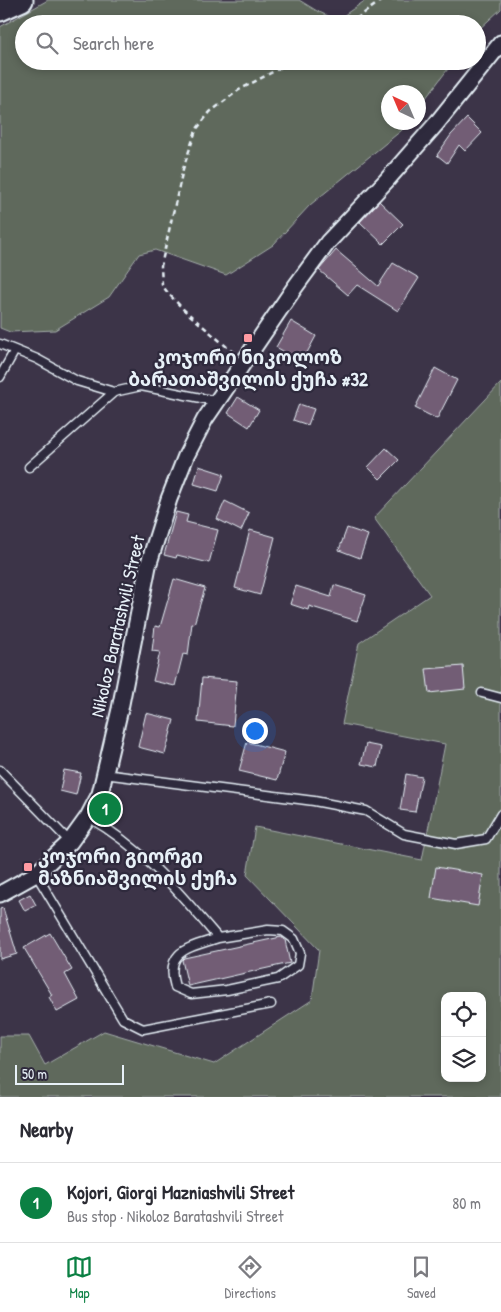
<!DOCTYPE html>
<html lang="en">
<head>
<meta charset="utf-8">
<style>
  :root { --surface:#fff; --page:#f2f2f3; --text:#2b2b33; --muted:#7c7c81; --line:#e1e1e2; --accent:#0b8043 }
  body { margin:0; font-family:"Patrick Hand","Noto Sans Georgian",sans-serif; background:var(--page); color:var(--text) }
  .controls { position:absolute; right:15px; bottom:15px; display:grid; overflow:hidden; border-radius:10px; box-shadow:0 2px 8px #0003 }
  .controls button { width:45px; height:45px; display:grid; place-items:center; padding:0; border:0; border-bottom:1px solid var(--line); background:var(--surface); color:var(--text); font:25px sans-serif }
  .compass { position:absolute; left:381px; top:85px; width:45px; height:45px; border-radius:50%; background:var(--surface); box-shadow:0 2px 8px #0003; rotate:316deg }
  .scale { position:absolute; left:15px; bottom:12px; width:109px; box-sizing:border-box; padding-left:5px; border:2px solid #e8f1f8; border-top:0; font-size:14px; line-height:18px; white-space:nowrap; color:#e8f1f8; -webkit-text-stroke:4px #2f2a3d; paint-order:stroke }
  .you { position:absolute; left:254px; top:730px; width:18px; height:18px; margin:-12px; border:4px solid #fff; border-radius:50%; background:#1a73e8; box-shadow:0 0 0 8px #1a73e833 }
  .badge { display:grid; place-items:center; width:32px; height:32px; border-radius:50%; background:var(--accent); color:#fff; font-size:16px; font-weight:700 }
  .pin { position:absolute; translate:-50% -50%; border:2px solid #fff; box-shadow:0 1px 5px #0006 }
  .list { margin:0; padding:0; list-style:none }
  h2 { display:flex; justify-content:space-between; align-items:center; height:65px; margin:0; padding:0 20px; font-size:21px }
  h2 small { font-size:16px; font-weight:400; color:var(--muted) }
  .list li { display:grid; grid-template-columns:32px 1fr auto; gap:15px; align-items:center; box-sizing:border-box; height:80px; padding:0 20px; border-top:1px solid var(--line) }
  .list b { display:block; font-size:19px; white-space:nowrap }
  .list p { margin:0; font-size:16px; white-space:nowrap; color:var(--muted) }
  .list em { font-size:16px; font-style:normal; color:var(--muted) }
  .icon { flex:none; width:28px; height:28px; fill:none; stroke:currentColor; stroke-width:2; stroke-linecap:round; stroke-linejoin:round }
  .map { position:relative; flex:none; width:501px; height:1097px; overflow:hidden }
  .search { position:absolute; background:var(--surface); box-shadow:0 2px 8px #0003; left:15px; right:15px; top:15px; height:55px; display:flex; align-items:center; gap:12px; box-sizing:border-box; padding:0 18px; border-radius:28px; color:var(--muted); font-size:19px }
  .sheet { height:145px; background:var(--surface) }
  nav { display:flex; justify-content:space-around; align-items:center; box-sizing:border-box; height:70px; border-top:1px solid var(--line); background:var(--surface); font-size:14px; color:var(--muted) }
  nav a { display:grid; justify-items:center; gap:2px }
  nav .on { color:var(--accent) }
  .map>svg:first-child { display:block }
  .green { fill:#5f695c; stroke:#a4adaa; fill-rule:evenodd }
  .building { fill:#725d74; stroke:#e8f1f8 }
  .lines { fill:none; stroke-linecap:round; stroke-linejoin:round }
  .service-casing { stroke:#e8f1f8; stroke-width:11 }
  .minor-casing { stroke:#e8f1f8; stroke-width:19 }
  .secondary-casing { stroke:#e8f1f8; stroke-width:25 }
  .path { stroke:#e8f1f8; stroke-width:2.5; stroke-dasharray:5 4; stroke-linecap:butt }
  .service { stroke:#2f2a3d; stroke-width:8 }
  .minor { stroke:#2f2a3d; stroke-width:15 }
  .secondary { stroke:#2f2a3d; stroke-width:21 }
  .poi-dot { fill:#ff9aa2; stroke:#2f2a3d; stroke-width:2 }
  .labels { text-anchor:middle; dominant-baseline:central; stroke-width:4.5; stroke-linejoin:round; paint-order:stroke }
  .poi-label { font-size:19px; font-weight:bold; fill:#e8f1f8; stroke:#2f2a3d }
  .street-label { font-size:19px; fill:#e8f1f8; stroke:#2f2a3d }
</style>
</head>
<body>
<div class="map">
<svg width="501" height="1097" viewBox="0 0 501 1097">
  <rect width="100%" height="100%" fill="#3c3448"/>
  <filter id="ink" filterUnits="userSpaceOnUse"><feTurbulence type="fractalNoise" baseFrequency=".02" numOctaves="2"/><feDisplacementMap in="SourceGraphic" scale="10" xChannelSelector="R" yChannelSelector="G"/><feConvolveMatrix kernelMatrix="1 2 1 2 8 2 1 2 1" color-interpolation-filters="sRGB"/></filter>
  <g filter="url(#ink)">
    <path class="green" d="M48,0h251l18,11 20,9 29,-20h135v9l-24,22v-7h-453v37h430l-35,46 -1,-15h-30v30l19,1 -5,7 -92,75 -37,40 -47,30 -71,-25 -16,4 -30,43 -54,33 -45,2 -10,-4v-301z
      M501,383v714h-501v-61h29l16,29 59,-34 110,33 98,-64 7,-50 -72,-75 8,-48 167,33 23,-116 -103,-20 17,-81 71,-48 -56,-77zM445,996h37v82h-37z"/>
    <path class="building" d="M467,118l15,15 -17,18 -6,-6 -12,18 -10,-8 14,-20z
      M379,201l24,23 -20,20 -23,-22z
      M336,250l42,36 15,-23 26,15 -21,33 -41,-26 -9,10 -29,-25z
      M291,321l25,15 -14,26 -26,-15z
      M435,368l22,12 -20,39 -22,-11z
      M238,397l21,13 -10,17 -21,-14z
      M299,404l15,5 -6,16 -15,-5z
      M386,448l13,12 -19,19 -12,-12z
      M199,466l25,8 -6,17 -24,-7z
      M225,501l24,12 -8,18 -24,-12z
      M176,512l12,3 -2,7 32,8 -9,33 -32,-8 -1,3 -12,-3z
      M347,528l21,7 -8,23 -21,-8z
      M250,530l25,7 -15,58 -25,-7z
      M174,579l31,9 -11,36 -2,-1 -4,32 -5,-1 -8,32 -22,-5 7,-29 -8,-1 3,-25 5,1z
      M334,585l32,10 -9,26 -48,-15 -1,4 -18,-6 6,-18 35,11z
      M463,666l2,23 -36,4 -3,-24z
      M202,678l35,3 -4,45 -35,-4z
      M146,713l28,7 -9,34 -27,-7z
      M247,742l38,10 -8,28 -38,-9z
      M366,744l15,3 -4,20 -16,-3z
      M64,770l17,3 -5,22 -16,-4z
      M406,774l16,3 -7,35 -15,-2z
      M436,867l47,8 -5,31 -47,-8z
      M30,894l6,11 -11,6 -6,-11z
      M3,908l14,46 -17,5v-50z
      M50,933l22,37 -7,4 14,26 -22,12 -8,-15 3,-2 -28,-47z
      M281,937l4,3 5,23 -102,23 -6,-26 2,-2z"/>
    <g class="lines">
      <g class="service-casing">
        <path id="service" d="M0,344l37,15 40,22 37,11
          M0,377l15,-27
          M29,467l85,-75 27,-6 75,15
          M482,693l19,5
          M0,770l70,72
          M104,774l210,27 52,10 38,23 52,10 30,-5 15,-25
          M88,817c55,31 90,74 130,121l50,-8 15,1 11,8 6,14 -2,12 -20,14 -51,11 -36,4 -16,-7c-11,-37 14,-39 43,-49
          M36,874l87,145 20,10 128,-25"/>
      </g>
      <g class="minor-casing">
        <path id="minor" d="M0,894l36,-20 34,-32 18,-25 12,-23 20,-85 28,-143 21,-67 17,-43 19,-37 90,-132 33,-45 58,-61 50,-57 65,-81"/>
      </g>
      <g class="secondary-casing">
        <path id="secondary" d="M0,10l22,-10"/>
      </g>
      <path class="path" d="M349,24l33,-24
        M234,353l-51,-44 -15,-16 -6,-8 -1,-19 22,-97 13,-39 14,-18 29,-22 54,-29"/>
      <use href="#service" class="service"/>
      <use href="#minor" class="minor"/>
      <use href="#secondary" class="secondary"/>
    </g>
  </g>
  <g class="poi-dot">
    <rect x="243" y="333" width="10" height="10" rx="2.5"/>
    <rect x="23" y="862" width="10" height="10" rx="2.5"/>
  </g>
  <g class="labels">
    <g class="poi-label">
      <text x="248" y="357">კოჯორი ნიკოლოზ<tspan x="248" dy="22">ბარათაშვილის ქუჩა #32</tspan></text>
      <text x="38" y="856" text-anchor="start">კოჯორი გიორგი<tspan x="38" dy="22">მაზნიაშვილის ქუჩა</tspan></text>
    </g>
    <g class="street-label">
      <text transform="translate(117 626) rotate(-77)">Nikoloz Baratashvili Street</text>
    </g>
  </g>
</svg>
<div class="controls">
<button><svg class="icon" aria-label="locate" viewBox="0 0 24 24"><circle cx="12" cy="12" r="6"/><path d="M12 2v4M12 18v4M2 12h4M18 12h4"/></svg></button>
<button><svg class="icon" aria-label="layers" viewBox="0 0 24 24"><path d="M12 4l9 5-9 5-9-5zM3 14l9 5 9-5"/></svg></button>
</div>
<svg class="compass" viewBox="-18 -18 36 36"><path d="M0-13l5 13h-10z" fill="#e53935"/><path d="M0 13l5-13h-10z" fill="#7c7c81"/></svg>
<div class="scale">50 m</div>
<div class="you"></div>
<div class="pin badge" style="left:105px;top:809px">1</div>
<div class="search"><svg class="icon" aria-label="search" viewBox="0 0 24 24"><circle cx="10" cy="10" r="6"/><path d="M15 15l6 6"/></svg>Search here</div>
</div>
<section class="sheet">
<h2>Nearby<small></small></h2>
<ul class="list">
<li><span class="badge">1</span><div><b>Kojori, Giorgi Mazniashvili Street</b><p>Bus stop · Nikoloz Baratashvili Street</p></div><em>80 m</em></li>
</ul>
</section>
<nav>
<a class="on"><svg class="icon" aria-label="map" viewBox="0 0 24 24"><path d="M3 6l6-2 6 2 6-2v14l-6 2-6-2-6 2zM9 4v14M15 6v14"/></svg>Map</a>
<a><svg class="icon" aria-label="directions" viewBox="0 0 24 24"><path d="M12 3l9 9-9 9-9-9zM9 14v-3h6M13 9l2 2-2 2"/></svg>Directions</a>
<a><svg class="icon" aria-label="saved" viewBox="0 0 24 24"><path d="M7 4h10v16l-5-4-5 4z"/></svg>Saved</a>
</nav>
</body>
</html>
